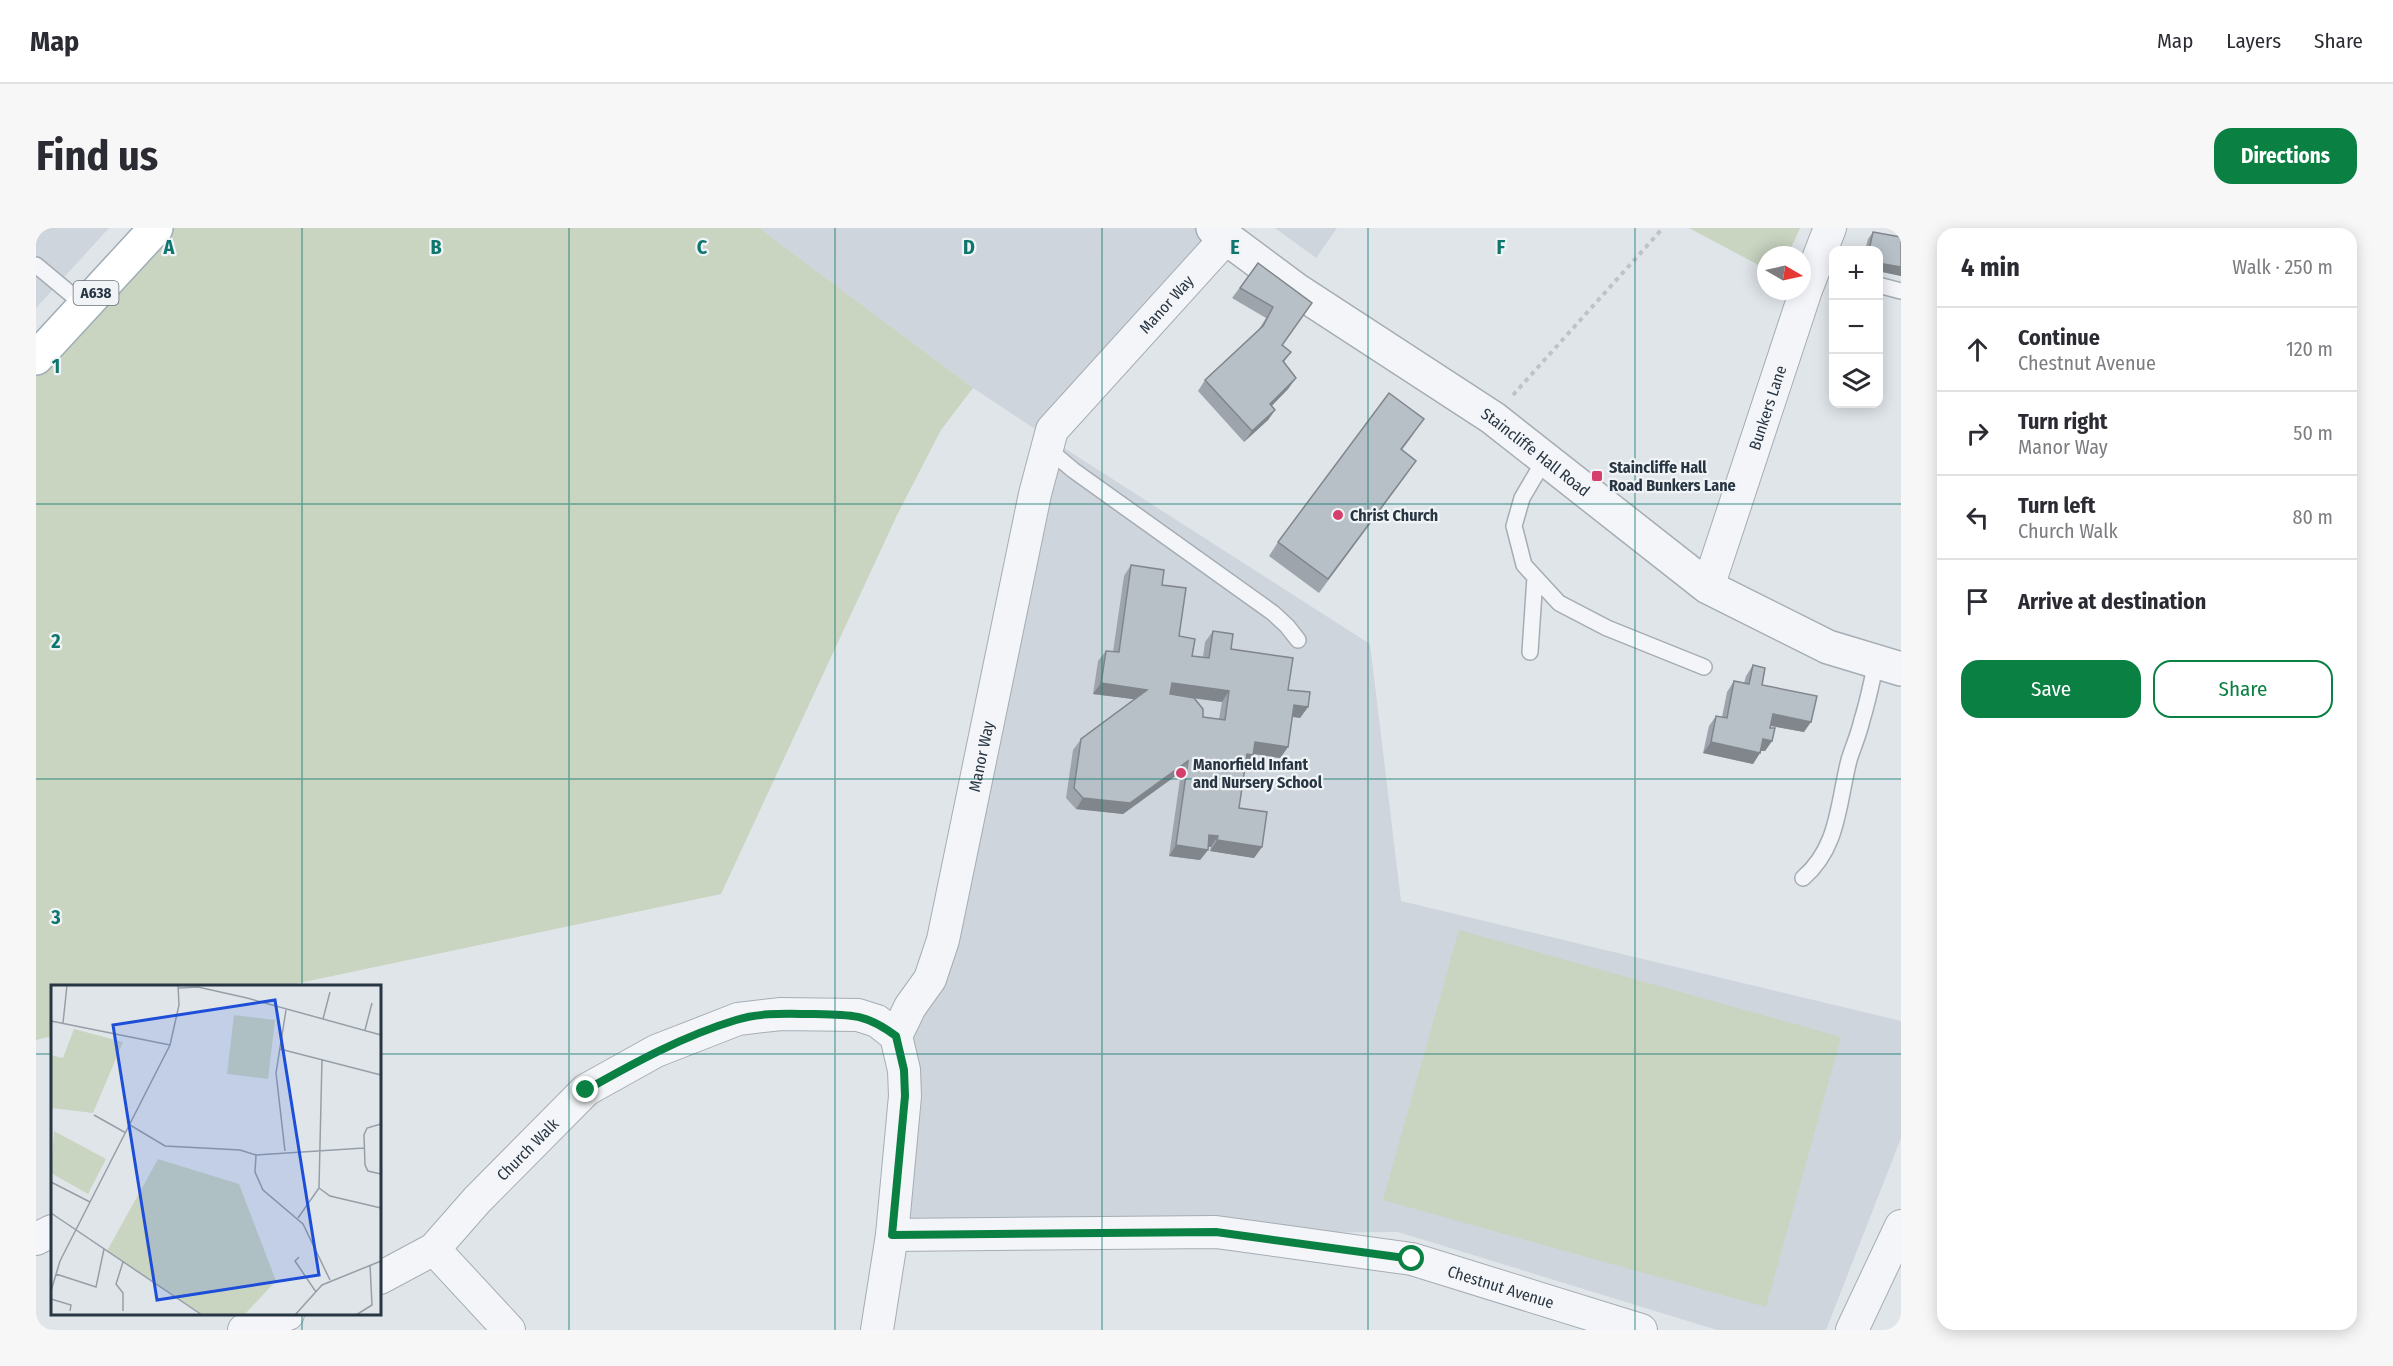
<!DOCTYPE html>
<html lang="en">
<head>
<meta charset="utf-8">
<style>
  :root { --surface:#fff; --page:#f7f7f7; --text:#2b2b33; --muted:#7c7c81; --line:#e1e1e2; --accent:#0b8043 }
  body { margin:0; font-family:"Fira Sans Condensed",sans-serif; background:var(--page); color:var(--text) }
  .controls { position:absolute; right:18px; top:18px; display:grid; overflow:hidden; border-radius:12px; box-shadow:0 3px 15px #0003 }
  .controls button { width:54px; height:54px; display:grid; place-items:center; padding:0; border:0; border-bottom:2px solid var(--line); background:var(--surface); color:var(--text); font:30px sans-serif }
  .compass { position:absolute; left:1721px; top:18px; width:54px; height:54px; border-radius:50%; background:var(--surface); box-shadow:0 3px 15px #0003; rotate:99deg }
  .stop { position:absolute; width:18px; height:18px; margin:-14px; border:4px solid #0b8043; border-radius:50%; background:#fff }
  .stop.end { background:#0b8043; border-color:#fff; box-shadow:0 2px 6px #0008 }
  .list { margin:0; padding:0; list-style:none }
  h2 { display:flex; justify-content:space-between; align-items:center; height:78px; margin:0; padding:0 24px; font-size:26px }
  h2 small { font-size:20px; font-weight:400; color:var(--muted) }
  .list li { display:grid; grid-template-columns:39px 1fr auto; gap:18px; align-items:center; box-sizing:border-box; height:84px; padding:0 24px; border-top:2px solid var(--line) }
  .list b { display:block; font-size:22px; white-space:nowrap }
  .list p { margin:0; font-size:20px; white-space:nowrap; color:var(--muted) }
  .list em { font-size:20px; font-style:normal; color:var(--muted) }
  .actions { display:flex; gap:12px; padding:18px 24px }
  .actions a { flex:1; padding:14px 0; border:2px solid var(--accent); border-radius:18px; text-align:center; font-size:21px; color:var(--accent) }
  .actions .main { background:var(--accent); color:#fff }
  .icon { flex:none; width:33px; height:33px; fill:none; stroke:currentColor; stroke-width:2; stroke-linecap:round; stroke-linejoin:round }
  .map { position:relative; flex:none; width:1865px; height:1102px; overflow:hidden; border-radius:18px }
  header { display:flex; align-items:center; gap:36px; box-sizing:border-box; height:84px; padding:0 30px; background:var(--surface); border-bottom:2px solid var(--line) }
  header strong { font-size:28px }
  nav { display:flex; gap:33px; margin-inline-start:auto; font-size:21px }
  .intro { display:flex; align-items:center; justify-content:space-between; box-sizing:border-box; height:144px; padding:0 36px }
  h1 { margin:0; font-size:42px }
  .button { padding:15px 27px; border-radius:18px; background:var(--accent); color:#fff; font-size:21px; font-weight:700 }
  main { display:flex; gap:36px; padding:0 36px }
  aside { flex:1; background:var(--surface); border-radius:18px; box-shadow:0 3px 15px #0003 }
  .map>svg:first-child { display:block }
  .built { fill:#ced5dc }
  .green { fill:#c9d4c1 }
  .lines { fill:none; stroke-linecap:round; stroke-linejoin:round }
  .service-casing { stroke:#a5adb4; stroke-width:18 }
  .minor-casing { stroke:#a5adb4; stroke-width:34 }
  .tertiary-casing { stroke:#a5adb4; stroke-width:36 }
  .primary-casing { stroke:#9facb6; stroke-width:36 }
  .path { stroke:#bec3c9; stroke-width:4; stroke-dasharray:4.5 4.5; stroke-linecap:butt }
  .service { stroke:#f3f5f8; stroke-width:15 }
  .minor { stroke:#f3f5f8; stroke-width:32 }
  .tertiary { stroke:#f3f5f8; stroke-width:33 }
  .primary { stroke:#fff; stroke-width:33 }
  .wall { fill:#9da4ab; fill-rule:evenodd }
  .shaded-wall { fill:#80868b }
  .building { fill:#b7bfc7; stroke:#80868b; stroke-width:1.5; fill-rule:evenodd }
  .route { stroke:#0b8043; stroke-width:8 }
  .grid { fill:none; stroke:#0f766e; stroke-width:1.5; stroke-opacity:0.55 }
  .poi-dot { fill:#d53f6c; stroke:#f0f4f7; stroke-width:2 }
  .labels { text-anchor:middle; dominant-baseline:central; stroke-width:4.5; stroke-linejoin:round; paint-order:stroke }
  .shield { fill:#f0f4f7; stroke:#646e78; stroke-width:1.5 }
  .shield-label { font-size:15px; font-weight:bold; fill:#283542 }
  .street-label { font-size:16px; fill:#283542; stroke:#f0f4f7 }
  .poi-label { font-size:16px; font-weight:bold; fill:#283542; stroke:#f0f4f7; text-anchor:start }
  .inset-road { fill:none; stroke:#969fa7; stroke-width:1.5 }
  .view { fill:#1d4ed8; fill-opacity:0.15; stroke:#1d4ed8; stroke-width:3 }
  .inset-edge { fill:none; stroke:#283542; stroke-width:3 }
  .grid-label { font-size:20px; text-anchor:middle; font-weight:bold; fill:#0f766e; stroke:#f0f4f7; stroke-width:4.5; stroke-linejoin:round; paint-order:stroke }
</style>
</head>
<body>
<header>
<strong>Map</strong>
<nav><a>Map</a><a>Layers</a><a>Share</a></nav>
</header>
<div class="intro"><h1>Find us</h1><a class="button">Directions</a></div>
<main>
<div class="map">
<svg width="1865" height="1102" viewBox="0 0 1865 1102">
  <rect width="100%" height="100%" fill="#e0e5ea"/>
  <path class="built" d="M0,0h73l-73,80z
    M723,0h454l-163,211 320,205 31,257 500,120v117l-75,192h-109l-319,-98 -506,3 4,-199 34,-57 120,-540 -77,-51z
    M1239,0h62l-21,30z"/>
  <path class="green" d="M120,0h603l214,160 -32,42 -43,83 -177,381 -436,92h-233v50l-16,4v-682z
    M1653,0h111l-12,27h-22v14z
    M1423,702l382,107 -75,270 -383,-107z"/>
  <g class="lines">
    <g class="service-casing">
      <path id="service" d="M0,37l48,40
        M1842,57l23,6
        M1011,220l26,22 200,143 14,13 11,14
        M1509,231l-23,39 -8,28 10,39 35,38 48,25 97,39
        M1494,424l5,-75
        M1767,650c36,-31 35,-75 46,-118 4,-13 10,-26 13,-40 6,-19 10,-39 14,-58"/>
    </g>
    <g class="minor-casing">
      <g id="minor">
        <path id="s1" d="M1672,359l98,-297 24,-62"/>
        <path id="s2" d="M856,1007l324,-3 196,27 229,71"/>
        <path d="M0,1011l16,-8"/>
        <path d="M398,1021l75,81"/>
        <path id="s3" d="M344,1050l54,-29 43,-49 109,-110 70,-39 82,-32 43,-5 77,1 19,6 19,15"/>
        <path d="M208,1102l44,-16"/>
        <path id="s4" d="M841,1102l15,-95 13,-139 -1,-26 -8,-34 14,-29 20,-28 13,-39 92,-446 17,-64 174,-192"/>
        <path d="M1816,1102l49,-104"/>
      </g>
    </g>
    <g class="tertiary-casing">
      <g id="tertiary">
        <path id="s5" d="M1177,0l82,61 198,129 215,169 120,60 73,22"/>
      </g>
    </g>
    <g class="primary-casing">
      <path id="primary" d="M0,130l120,-130"/>
    </g>
    <path class="path" d="M1477,167l150,-167"/>
    <use href="#service" class="service"/>
    <use href="#minor" class="minor"/>
    <use href="#tertiary" class="tertiary"/>
    <use href="#primary" class="primary"/>
  </g>
  <path class="wall" d="M1837,4l28,5v39l-23,-5v-21h-13l3,-11z
    M1222,35l54,40 -29,42 8,7 -7,10 12,16 -8,11 -17,17 4,4 -7,10 -24,22 -46,-51 7,-11 54,-51 7,-11 -34,-20z
    M1379,204l-13,18 5,24 -88,119 -50,-37 9,-14z
    M1095,337l31,20 17,51 13,20 11,1 2,-15 8,-11 18,18 57,41 20,17 -8,11 -8,-2 -4,31 -8,11 -26,-4 -9,12 -6,42 23,39 -8,11 -44,-7 1,-4 -3,-1v4l-8,10 -31,-4 12,-84 -58,42 -47,-5 -10,-11 7,-48 8,-11 53,-40 -41,-5 5,-33 8,-10 7,1 11,-76zM1148,469l38,5 -3,17 -16,-2z
    M1717,437l9,20 42,47 -33,-6 1,15 -7,10h-4l-8,13 -50,-11 6,-27 7,-10 6,1 5,-25 7,-11 10,2 2,-7z"/>
  <path class="shaded-wall" d="M1842,35l23,4v9l-23,-5z
    M1260,150l-8,11 -25,26 7,-11z
    M1239,182l-7,10 -24,22 8,-11z
    M1065,455l46,7 -7,10 -47,-6z
    M1136,455l57,8 -7,11 -57,-8z
    M1258,477l14,2 -8,11 -14,-2z
    M1737,486l38,8 -7,10 -38,-7z
    M1727,511l9,2 -7,10 -9,-1z
    M1219,514l33,5 -8,11 -32,-5z
    M1675,514l49,11 -7,11 -50,-11z
    M1211,526l6,1 -7,11 -6,-1z
    M1152,533l-7,11 -58,42 -47,-5 7,-11z
    M1173,607l9,1 -7,11 -9,-1z
    M1181,612l45,7 -8,11 -44,-7z
    M1140,617l32,5 -8,10 -31,-4z"/>
  <path class="building" d="M1837,4l28,5v30l-23,-4v-13h-9z
    M1222,35l54,40 -30,42 9,7 -8,9 13,17 -26,26 5,6 -23,21 -47,-51 58,-54 10,-19 -33,-19z
    M1353,165l35,26 -23,30 15,12 -88,118 -50,-37z
    M1095,337l33,5 -2,15 24,3 -7,48 16,3 -3,17 17,2 4,-27 20,3 -2,15 62,9 -5,32 22,2 -2,15 -14,-2 -6,42 -33,-5 -2,13 -6,-1 -8,54 28,4 -5,35 -45,-7 1,-4 -9,-1 -1,15 -32,-5 12,-84 -58,42 -47,-5 -9,-10 7,-49 66,-49 -46,-7 5,-32 13,1zM1136,455l57,8 -4,29 -22,-3v-8l-9,-11 -24,-4z
    M1717,437l12,3 -3,17 55,11 -6,26 -38,-8 -3,14h5l-3,13 -9,-2 -3,14 -49,-11 5,-26 11,2 7,-37 15,3z"/>
  <g class="lines">
    <path class="route" d="M550,862c48,-27 97,-54 150,-70 24,-8 53,-6 78,-6 38,1 51,-1 82,22l8,34 1,26 -13,139 324,-3 196,27"/>
  </g>
  <path class="grid" d="M266,0v758M533,0v1102M799,0v1102M1066,0v1102M1332,0v1102M1599,0v1102M0,276h1865M0,551h1865M0,826h16M344,826h1521M266,1086v16"/>
  <g class="poi-dot">
    <rect x="1555" y="242" width="12" height="12" rx="3"/>
    <circle cx="1302" cy="287" r="6"/>
    <circle cx="1145" cy="545" r="6"/>
  </g>
  <g class="labels">
    <rect class="shield" x="37.5" y="53" width="45" height="24" rx="4.5"/>
    <g class="shield-label">
      <text x="60" y="65">A638</text>
    </g>
    <g class="street-label">
      <text stroke="none"><textPath href="#s4" startOffset="1096">Manor Way</textPath></text>
      <text stroke="none"><textPath href="#s1" startOffset="189">Bunkers Lane</textPath></text>
      <text stroke="none"><textPath href="#s5" startOffset="393">Staincliffe Hall Road</textPath></text>
      <text stroke="none"><textPath href="#s4" startOffset="592">Manor Way</textPath></text>
      <text stroke="none"><textPath href="#s3" startOffset="198">Church Walk</textPath></text>
      <text stroke="none"><textPath href="#s2" startOffset="615">Chestnut Avenue</textPath></text>
    </g>
    <g class="poi-label">
      <text x="1573" y="239">Staincliffe Hall<tspan x="1573" dy="18">Road Bunkers Lane</tspan></text>
      <text x="1314" y="287">Christ Church</text>
      <text x="1157" y="536">Manorfield Infant<tspan x="1157" dy="18">and Nursery School</tspan></text>
    </g>
  </g>
  <g transform="translate(15 757)">
    <rect width="330" height="330" fill="#e0e5ea"/>
    <path d="M183,30l41,5 -7,59 -41,-5zM23,44l49,13 -30,71 -42,-5v-53l12,3zM3,146l52,28 -18,35 -37,-21zM107,174l81,25 37,97 -32,34h-42l-95,-64z" fill="#c9d4c1"/>
    <path class="inset-road" d="M127,3l20,-1 49,11 134,37M272,34l7,-27M0,36l119,24M12,38l4,-38M314,45l7,-27M229,64l101,26M43,130l32,18M330,139l-14,4 -3,7 1,30 3,6 13,3M79,140l35,21 75,4 16,5 108,-7M234,166l-9,-78 10,-63M205,170l-1,17 8,18 40,34 27,56M0,197l39,20M268,203l11,8 51,12M0,228l151,102M247,233l21,-30 3,-129M248,272l-4,4 21,31M72,277l-7,22 7,9v18M5,289l40,13 8,-38M0,306l9,-30 110,-216 9,-40 -1,-20M0,314l20,6 -1,6M244,330l27,-30 59,-24M305,330l16,-10 -2,-40"/>
    <path class="view" d="M224,15l44,275 -162,25 -44,-275z"/>
    <rect width="330" height="330" class="inset-edge"/>
  </g>
  <g class="grid-label">
    <text x="133" y="26">A</text>
    <text x="400" y="26">B</text>
    <text x="666" y="26">C</text>
    <text x="933" y="26">D</text>
    <text x="1199" y="26">E</text>
    <text x="1465" y="26">F</text>
    <text x="20" y="145">1</text>
    <text x="20" y="420">2</text>
    <text x="20" y="696">3</text>
  </g>
</svg>
<div class="controls">
<button>+</button>
<button>−</button>
<button><svg class="icon" aria-label="layers" viewBox="0 0 24 24"><path d="M12 4l9 5-9 5-9-5zM3 14l9 5 9-5"/></svg></button>
</div>
<svg class="compass" viewBox="-18 -18 36 36"><path d="M0-13l5 13h-10z" fill="#e53935"/><path d="M0 13l5-13h-10z" fill="#7c7c81"/></svg>
<div class="stop" style="left:1376px;top:1031px"></div>
<div class="stop end" style="left:550px;top:862px"></div>
</div>
<aside>
<h2>4 min<small>Walk · 250 m</small></h2>
<ul class="list">
<li><svg class="icon" aria-label="ahead" viewBox="0 0 24 24"><path d="M12 20V5M6 11l6-6 6 6"/></svg><div><b>Continue</b><p>Chestnut Avenue</p></div><em>120 m</em></li>
<li><svg class="icon" aria-label="right" viewBox="0 0 24 24"><path d="M7 20v-9h11M14 6l5 5-5 5"/></svg><div><b>Turn right</b><p>Manor Way</p></div><em>50 m</em></li>
<li><svg class="icon" aria-label="left" viewBox="0 0 24 24"><path d="M17 20v-9H6M10 6l-5 5 5 5"/></svg><div><b>Turn left</b><p>Church Walk</p></div><em>80 m</em></li>
<li><svg class="icon" aria-label="arrive" viewBox="0 0 24 24"><path d="M6 21V4h12l-3 4 3 4H6"/></svg><div><b>Arrive at destination</b></div></li>
</ul>
<div class="actions"><a class="main">Save</a><a>Share</a></div>
</aside>
</main>
</body>
</html>
